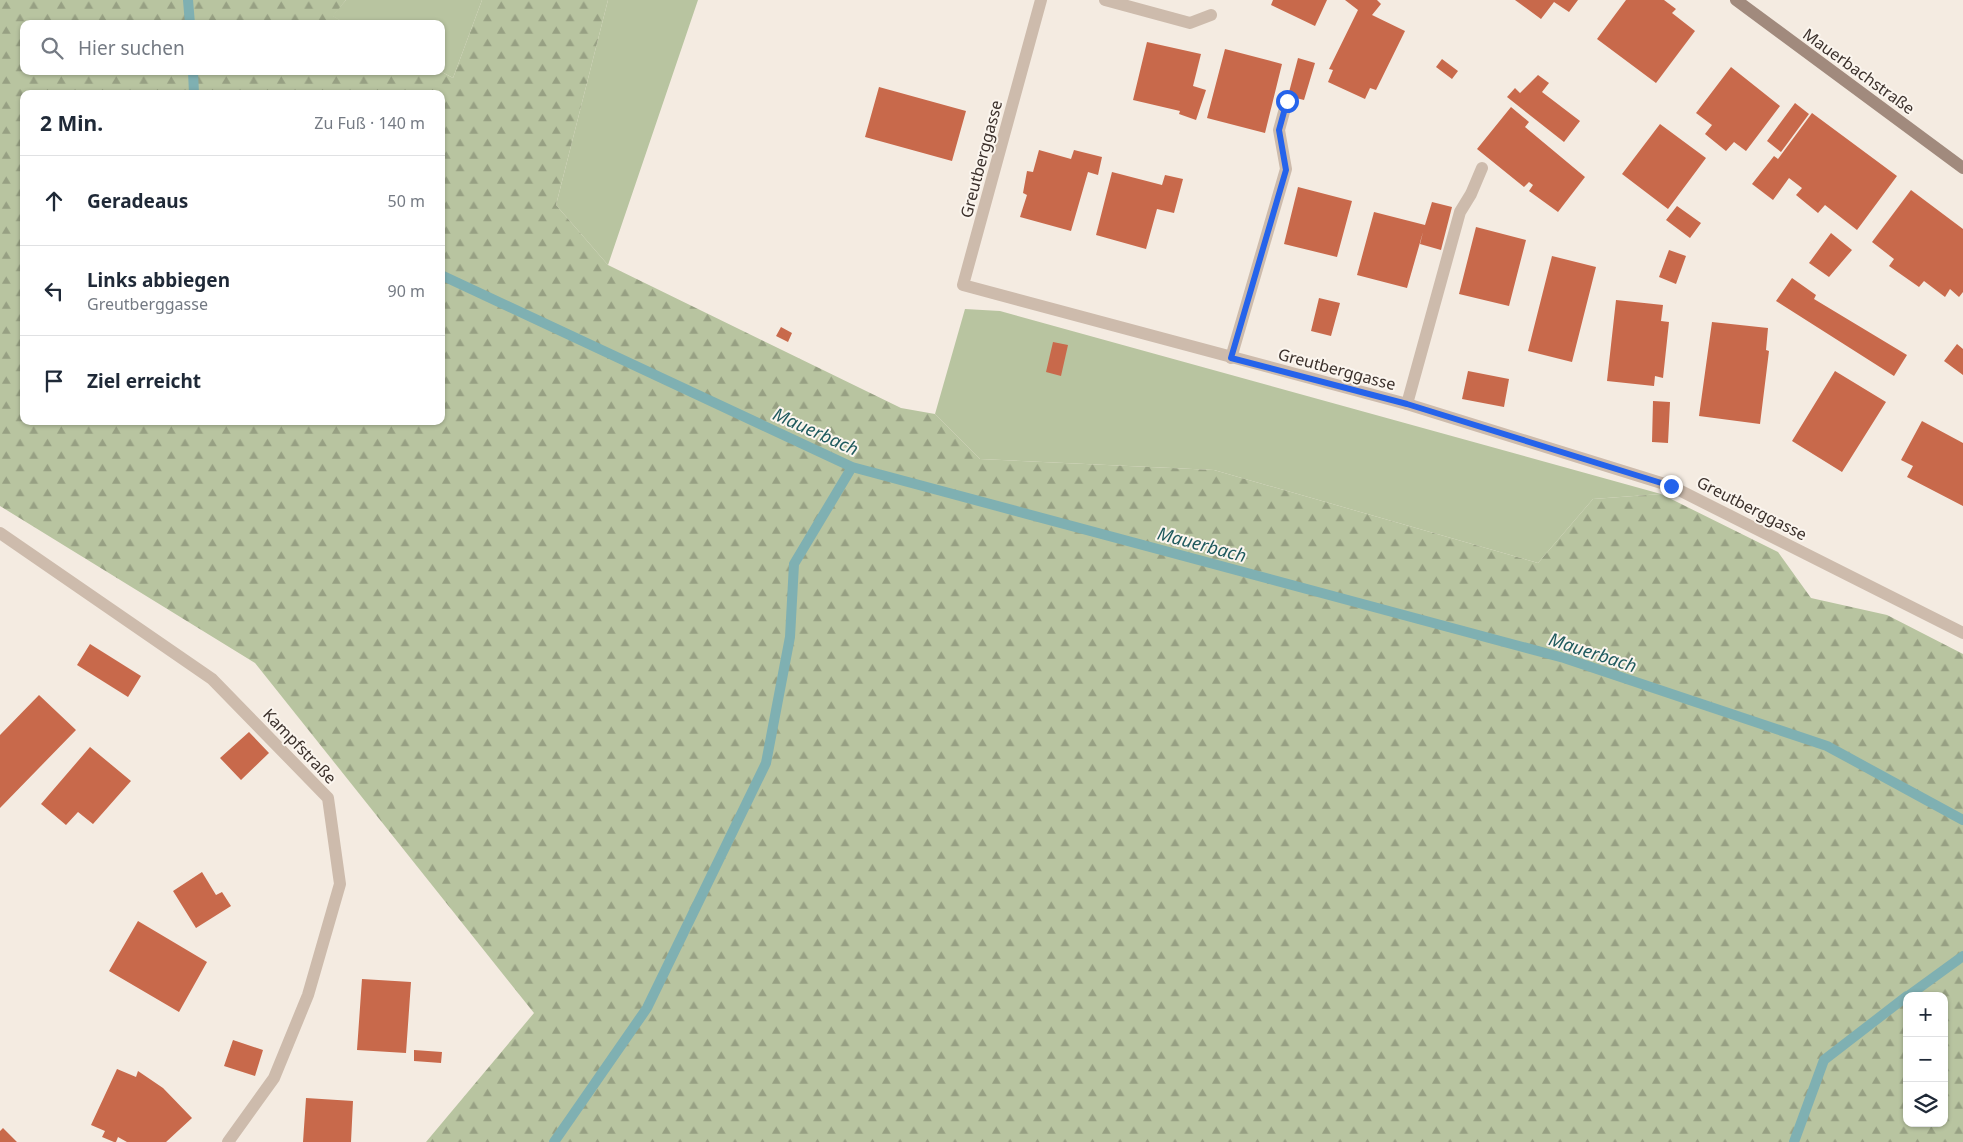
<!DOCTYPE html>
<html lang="de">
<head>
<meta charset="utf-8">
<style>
  :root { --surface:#fff; --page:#f6f6f7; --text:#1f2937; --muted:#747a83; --line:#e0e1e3 }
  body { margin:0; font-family:"Noto Sans",sans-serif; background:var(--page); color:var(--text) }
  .controls { position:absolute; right:15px; bottom:15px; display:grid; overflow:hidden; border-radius:10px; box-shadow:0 1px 4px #0004 }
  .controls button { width:45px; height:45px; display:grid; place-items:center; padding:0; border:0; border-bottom:1px solid var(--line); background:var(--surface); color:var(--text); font:25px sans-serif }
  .stop { position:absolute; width:15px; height:15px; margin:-11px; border:4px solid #2563eb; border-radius:50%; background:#fff }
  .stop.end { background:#2563eb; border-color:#fff; box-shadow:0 1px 5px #0008 }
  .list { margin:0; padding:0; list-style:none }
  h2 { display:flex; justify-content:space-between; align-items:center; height:65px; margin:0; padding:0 20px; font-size:21px }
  h2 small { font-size:16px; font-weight:400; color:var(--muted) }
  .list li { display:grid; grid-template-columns:32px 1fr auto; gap:15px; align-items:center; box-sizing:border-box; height:90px; padding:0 20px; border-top:1px solid var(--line) }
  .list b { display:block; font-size:19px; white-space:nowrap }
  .list p { margin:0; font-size:16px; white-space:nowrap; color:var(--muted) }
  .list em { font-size:16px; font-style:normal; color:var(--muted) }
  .icon { flex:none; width:28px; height:28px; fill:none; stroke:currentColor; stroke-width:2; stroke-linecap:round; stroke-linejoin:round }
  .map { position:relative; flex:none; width:1963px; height:1142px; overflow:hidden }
  .search { position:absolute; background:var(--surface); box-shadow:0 1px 4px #0004; left:20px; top:20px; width:425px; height:55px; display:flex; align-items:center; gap:12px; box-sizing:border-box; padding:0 18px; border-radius:10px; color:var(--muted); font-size:19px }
  .panel { position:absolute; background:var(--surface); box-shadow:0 1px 4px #0004; left:20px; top:90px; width:425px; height:335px; border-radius:10px }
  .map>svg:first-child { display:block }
  .grass { fill:#b8c4a0 }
  .forest { fill:url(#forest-firs); fill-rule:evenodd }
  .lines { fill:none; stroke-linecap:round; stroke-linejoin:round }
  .stream { stroke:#7fb0b2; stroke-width:10 }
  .building { fill:#c8694b }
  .service { stroke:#cdbbac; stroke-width:12 }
  .minor { stroke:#cdbbac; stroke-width:12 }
  .secondary { stroke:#a18a7d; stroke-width:12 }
  .route { stroke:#2563eb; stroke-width:6 }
  .labels { text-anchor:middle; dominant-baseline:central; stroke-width:4; stroke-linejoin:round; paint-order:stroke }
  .street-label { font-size:16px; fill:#3b302b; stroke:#fbf5ee }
  .water-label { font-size:18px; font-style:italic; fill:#1f5a5e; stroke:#fbf5ee }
</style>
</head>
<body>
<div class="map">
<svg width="1963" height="1142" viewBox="0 0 1963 1142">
  <defs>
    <pattern id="forest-firs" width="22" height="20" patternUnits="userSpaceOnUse" patternTransform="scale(1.25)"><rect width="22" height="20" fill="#b8c4a0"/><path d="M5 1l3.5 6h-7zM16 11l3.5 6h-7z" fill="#97a083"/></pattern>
  </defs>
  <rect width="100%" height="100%" fill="#f4ebe1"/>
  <path class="grass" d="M346,0h136l-29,78 -13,-7 1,-47h-94l-15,-8z
    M608,0h90l-90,265 -52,-60z
    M965,309l35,2 661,183 -68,5 -55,64 -324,-93 -234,-11 -45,-45z"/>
  <path class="forest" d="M0,0h346l-13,16 14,8h-323v47h416l13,7 29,-78h126l-52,205 52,60 293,143 34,6 45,45 234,11 324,93 55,-64 68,-5 117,58 33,46 76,17 76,39v488h-1537l108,-129 -279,-350 -255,-157zM24,94h417v327h-417zM1907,996h37v127h-37z"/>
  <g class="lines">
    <path class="stream" d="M188,0l2,24
      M193,71l1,23
      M441,275l411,192 712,191 263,88 136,74
      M1908,996l55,-40
      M554,1142l93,-134 119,-245 24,-126 4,-73 58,-97
      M1794,1142l30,-82 83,-64"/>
  </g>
  <path class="building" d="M1273,0h54l-12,26 -44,-21z
    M1345,0h32l4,4 -9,11 33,16 -29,59 -6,-2 -5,11 -37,-17 5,-12 -4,-1 29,-59z
    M1515,0h63l-9,12 -15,-10 -13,17z
    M1626,0h38l12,9 -4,4 23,18 -39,52 -59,-44z
    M1147,42l54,12 -8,32 13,4 -10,30 -17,-6 1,-3 -47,-11z
    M1225,49l57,15 -17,69 -58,-15z
    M1298,58l17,5 -11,37 -16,-4z
    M1442,59l16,12 -6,8 -16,-12z
    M1731,67l49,39 -34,45 -12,-9 -8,9 -21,-17 7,-9 -16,-12z
    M1538,75l11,8 -7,9 38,29 -16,21 -57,-45 8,-9 5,5z
    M879,87l87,24 -14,50 -87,-24z
    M1795,103l14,11 -28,38 -14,-11z
    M1511,107l18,15 -4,5 60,50 -27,35 -29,-21 4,-6 -4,-3 -5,5 -47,-38z
    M1812,113l85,63 -40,54 -32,-25 -7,8 -22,-18 6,-7 -13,-10 -16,22 -21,-16 22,-28 4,3z
    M1660,124l46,34 -38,51 -46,-35z
    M1039,150l32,9 3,-9 28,7 -4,18 -10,-3 -17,59 -51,-14 7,-22 -4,-2 4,-22 6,1z
    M1112,172l50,13 3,-10 18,4 -9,34 -17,-4 -11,40 -50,-14z
    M1298,187l54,14 -15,56 -53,-13z
    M1911,190l52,39v63l-4,5 -9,-8 -5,8 -21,-16 -5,6 -30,-21 5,-7 -22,-17z
    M1432,202l20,5 -11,43 -21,-6 3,-12 -16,56 -50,-13 17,-63 51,13z
    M1677,206l24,17 -11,15 -24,-18z
    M1476,227l50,13 -17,66 -50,-12z
    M1831,233l21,17 -23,27 -20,-14z
    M1669,250l17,6 -10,28 -17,-7z
    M1552,256l44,11 -24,95 -44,-11z
    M1792,278l24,17 -2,4 93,56 -13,21 -118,-75z
    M1319,298l21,5 -9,33 -20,-5z
    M1616,300l47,5 -2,16 8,1 -6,56 -8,-2 -1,10 -47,-5z
    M1712,322l56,6 -2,22 3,1 -9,73 -61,-8z
    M781,327l11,6 -4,9 -12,-6z
    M1053,342l15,3 -7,31 -15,-4z
    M1957,344l6,5v26l-19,-14z
    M1468,371l41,8 -5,28 -42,-8z
    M1835,371l51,31 -44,70 -50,-31z
    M1653,401l17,1 -2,41 -16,-1z
    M1922,421l41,22v63l-56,-29 6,-11 -12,-6z
    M90,644l51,32 -13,21 -51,-32z
    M39,695l37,35 -76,78v-73z
    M249,732l20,21 -28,27 -21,-22z
    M90,747l41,34 -38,43 -15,-12 -12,13 -25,-21z
    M202,872l14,23 6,-3 9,14 -35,22 -23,-37z
    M138,921l69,41 -28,50 -70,-41z
    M362,979l49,3 -5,71 -49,-3z
    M233,1040l30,10 -8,26 -31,-10z
    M414,1050l28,2 -1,11 -27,-2z
    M117,1069l19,8 2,-6 25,17 29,30 -26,24h-39l-9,-5 -2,5h-2l-12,-5 3,-6 -14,-6z
    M306,1098l47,3 -2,41h-48z
    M3,1128l14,14h-17v-11z"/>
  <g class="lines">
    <path class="service" d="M1105,0l85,23 21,-8
      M1231,358l55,-189 -7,-39 8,-29
      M1407,404l53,-192 11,-18 11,-26"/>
    <path class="minor" d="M1041,0l-78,285 444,119 264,82 292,147
      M0,533l212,146 116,119 12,86 -32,111 -34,83 -46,64"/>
    <path class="secondary" d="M1736,0l227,168"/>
  </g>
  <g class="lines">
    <path class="route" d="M1287,101l-8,29 7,40 -55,188 176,46 264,82"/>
  </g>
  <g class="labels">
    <g class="street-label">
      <text transform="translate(1859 71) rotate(36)">Mauerbachstraße</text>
      <text transform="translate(981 159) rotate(-75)">Greutberggasse</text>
      <text transform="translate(1337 369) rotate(15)">Greutberggasse</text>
      <text transform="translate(1752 508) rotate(27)">Greutberggasse</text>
      <text transform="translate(300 746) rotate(46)">Kampfstraße</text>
    </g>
    <g class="water-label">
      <text transform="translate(816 431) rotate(24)">Mauerbach</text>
      <text transform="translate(1202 544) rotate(15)">Mauerbach</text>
      <text transform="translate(1593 652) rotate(18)">Mauerbach</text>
    </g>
  </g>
</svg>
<div class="controls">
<button>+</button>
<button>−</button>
<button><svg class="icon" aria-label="layers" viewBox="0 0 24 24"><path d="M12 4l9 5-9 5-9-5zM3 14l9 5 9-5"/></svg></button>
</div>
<div class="stop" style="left:1287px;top:101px"></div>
<div class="stop end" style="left:1671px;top:486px"></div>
<div class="search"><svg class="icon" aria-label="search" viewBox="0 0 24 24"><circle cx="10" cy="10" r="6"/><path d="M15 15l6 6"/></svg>Hier suchen</div>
<section class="panel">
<h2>2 Min.<small>Zu Fuß · 140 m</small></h2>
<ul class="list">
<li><svg class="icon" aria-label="ahead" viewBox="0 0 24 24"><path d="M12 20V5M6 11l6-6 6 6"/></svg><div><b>Geradeaus</b></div><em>50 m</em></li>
<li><svg class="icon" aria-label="left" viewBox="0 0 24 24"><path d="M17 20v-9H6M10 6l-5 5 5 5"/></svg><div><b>Links abbiegen</b><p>Greutberggasse</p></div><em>90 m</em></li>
<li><svg class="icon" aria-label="arrive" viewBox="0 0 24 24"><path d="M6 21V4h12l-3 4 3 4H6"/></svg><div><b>Ziel erreicht</b></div></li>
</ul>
</section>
</div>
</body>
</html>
